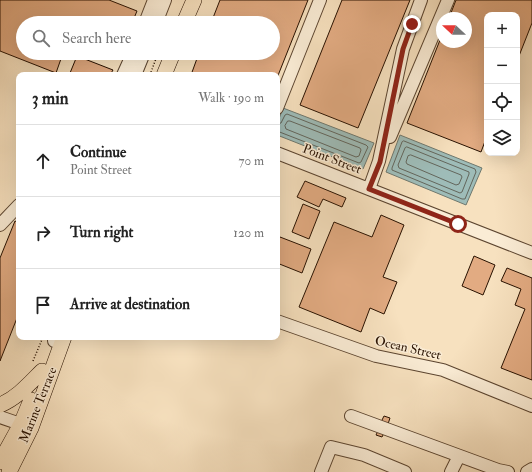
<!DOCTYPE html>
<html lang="en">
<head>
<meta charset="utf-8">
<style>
  :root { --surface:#fff; --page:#f6f6f6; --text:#222; --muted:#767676; --line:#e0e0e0 }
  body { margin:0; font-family:"IM FELL Double Pica",serif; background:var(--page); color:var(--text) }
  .controls { position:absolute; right:12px; top:12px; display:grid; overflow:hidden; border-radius:8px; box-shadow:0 4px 16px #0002 }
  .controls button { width:36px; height:36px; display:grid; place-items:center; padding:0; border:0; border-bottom:1px solid var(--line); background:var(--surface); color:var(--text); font:20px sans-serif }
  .compass { position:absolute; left:436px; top:12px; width:36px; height:36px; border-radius:50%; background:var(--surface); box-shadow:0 4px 16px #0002; rotate:292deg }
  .stop { position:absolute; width:12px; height:12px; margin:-9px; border:3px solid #8f2418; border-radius:50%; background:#fff }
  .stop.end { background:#8f2418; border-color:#fff; box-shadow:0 1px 4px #0008 }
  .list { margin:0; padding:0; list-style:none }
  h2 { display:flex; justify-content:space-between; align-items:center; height:52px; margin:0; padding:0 16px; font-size:17px }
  h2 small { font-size:13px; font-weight:400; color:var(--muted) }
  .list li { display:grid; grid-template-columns:26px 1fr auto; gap:12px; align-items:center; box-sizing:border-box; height:72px; padding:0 16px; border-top:1px solid var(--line) }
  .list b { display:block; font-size:15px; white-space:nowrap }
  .list p { margin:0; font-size:13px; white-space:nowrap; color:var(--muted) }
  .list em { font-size:13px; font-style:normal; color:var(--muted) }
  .icon { flex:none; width:22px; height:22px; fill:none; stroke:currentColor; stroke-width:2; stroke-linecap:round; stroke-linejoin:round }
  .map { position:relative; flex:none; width:532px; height:472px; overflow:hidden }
  .search { position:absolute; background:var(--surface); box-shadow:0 4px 16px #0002; left:16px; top:16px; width:264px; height:44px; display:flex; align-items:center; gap:10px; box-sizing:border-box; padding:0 14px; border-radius:22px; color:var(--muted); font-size:15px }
  .panel { position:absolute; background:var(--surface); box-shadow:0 4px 16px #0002; left:16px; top:72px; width:264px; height:268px; border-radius:8px }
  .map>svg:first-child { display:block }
  .water { fill:#9ebcb8; stroke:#6f786e }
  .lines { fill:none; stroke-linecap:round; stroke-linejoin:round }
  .shore { stroke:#63665c; stroke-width:1 }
  .building { fill:#e2ab82; stroke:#281100 }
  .minor-casing { stroke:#5c4530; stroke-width:14 }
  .major-casing { stroke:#281100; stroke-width:16 }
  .path { stroke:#281100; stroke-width:1.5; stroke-dasharray:1 2; stroke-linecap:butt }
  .minor { stroke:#faecd5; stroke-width:12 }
  .major { stroke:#f7e1bf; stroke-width:15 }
  .route { stroke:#8f2418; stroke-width:5 }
  .labels { text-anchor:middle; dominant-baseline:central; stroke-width:3; stroke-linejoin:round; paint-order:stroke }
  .street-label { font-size:13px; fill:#281100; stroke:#faecd5 }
</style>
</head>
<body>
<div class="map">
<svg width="532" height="472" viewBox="0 0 532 472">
  <rect width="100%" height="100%" fill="#f7e1bf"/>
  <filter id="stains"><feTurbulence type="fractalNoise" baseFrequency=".005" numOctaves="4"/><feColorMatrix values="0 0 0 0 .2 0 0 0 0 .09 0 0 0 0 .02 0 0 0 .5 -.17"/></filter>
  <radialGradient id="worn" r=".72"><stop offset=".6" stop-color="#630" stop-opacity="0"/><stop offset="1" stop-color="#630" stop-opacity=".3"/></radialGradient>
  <path class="water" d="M283,108l91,35 -11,26 -86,-34v-11z
    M400,135l82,33 -16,37 -80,-33z"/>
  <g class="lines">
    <path class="shore" d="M288,121h2l70,27 1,2 -2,6 -3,1 -70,-28 -1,-3z
      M277,124l4,-1 4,-8 2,-1 79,31 2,2 -7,15 -2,1 -82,-32
      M404,141l71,28 1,3 -11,27h-3l-70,-29v-2l10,-26z
      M407,147l62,25v2l-7,18 -2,1 -61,-25 -1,-3 7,-17z
      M411,155l50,20 1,2 -3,7 -3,1 -49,-21 -1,-2 2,-6z"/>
  </g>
  <path class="building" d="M0,0h109l28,11 -5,12h-109v30h40l-7,20 -56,-22z
    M220,0h88l-31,78v-3h-86l8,-22h74v-30h-62z
    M342,0h68l-52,128 -58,-23z
    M456,0h76v23l-15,38v-46h-30v121l-6,16 -74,-29 35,-88v7h24v-24h-17z
    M77,56l36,14 -3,5h-36l-4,-2z
    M305,181l41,17 -4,9 -19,-8 -4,8 -22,-10z
    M303,204l17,7 -11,28 -17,-7z
    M381,215l23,10 -21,52 14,5 -13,32 -14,-6 -9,24 -62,-25 35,-85 38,15z
    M15,221l4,2v90l-19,48v-103z
    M280,237l31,12 -9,24 -25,-10v-20z
    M474,256l21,9 -12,30 -21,-9z
    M507,268l25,10v102l-31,-12 24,-59 -10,-4 6,-16 -20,-8z
    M384,416l6,2 -2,6 -7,-2z
    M379,429l6,2 -3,6 -6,-2z"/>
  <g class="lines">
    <g class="minor-casing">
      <path id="minor" d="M145,23l9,-23
        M156,23l9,-23
        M123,75l10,-22
        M135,75l9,-22
        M277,108l43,-108
        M390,137l58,-137
        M277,153l255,100
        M369,189l10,-28 24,-112 18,-49
        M0,225l19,-20
        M277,321l99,35 67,14 89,36
        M54,337v4
        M351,416l147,54 10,2
        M0,417l29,10
        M321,472l10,-25 33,8 41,17
        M451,472l8,-16
        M527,472l5,-3"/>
    </g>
    <g class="major-casing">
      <path id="major" d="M184,23l10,-23
        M164,75l9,-22
        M0,405c17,-7 29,-21 42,-34
        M0,462l21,-38 10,-24
        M9,472l22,-44 33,-91"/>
    </g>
    <path class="path" d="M150,75l8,-22
      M33,361l10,-24"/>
    <use href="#minor" class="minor"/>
    <use href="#major" class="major"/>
  </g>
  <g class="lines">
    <path class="route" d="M412,24l-9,25 -23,113 -11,27 89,35"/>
  </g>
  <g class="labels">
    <g class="street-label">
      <text transform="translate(332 159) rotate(21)">Point Street</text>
      <text transform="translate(408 348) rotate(13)">Ocean Street</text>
      <text transform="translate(38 405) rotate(-68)">Marine Terrace</text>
    </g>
  </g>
  <rect width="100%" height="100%" filter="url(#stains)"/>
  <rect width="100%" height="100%" fill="url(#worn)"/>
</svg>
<div class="controls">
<button>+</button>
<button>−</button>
<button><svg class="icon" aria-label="locate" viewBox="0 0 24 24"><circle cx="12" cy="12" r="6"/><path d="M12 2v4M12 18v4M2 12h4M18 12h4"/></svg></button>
<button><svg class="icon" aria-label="layers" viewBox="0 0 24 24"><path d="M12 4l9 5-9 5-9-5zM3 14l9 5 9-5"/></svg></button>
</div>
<svg class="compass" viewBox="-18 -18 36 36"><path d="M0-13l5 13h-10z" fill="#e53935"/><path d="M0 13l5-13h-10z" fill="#767676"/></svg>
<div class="stop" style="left:458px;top:224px"></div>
<div class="stop end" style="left:412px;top:24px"></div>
<div class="search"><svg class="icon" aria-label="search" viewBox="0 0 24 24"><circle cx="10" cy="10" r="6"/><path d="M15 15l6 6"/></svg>Search here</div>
<section class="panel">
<h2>3 min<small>Walk · 190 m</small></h2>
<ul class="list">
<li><svg class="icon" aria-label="ahead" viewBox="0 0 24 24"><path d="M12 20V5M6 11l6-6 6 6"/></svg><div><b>Continue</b><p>Point Street</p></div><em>70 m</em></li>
<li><svg class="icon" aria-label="right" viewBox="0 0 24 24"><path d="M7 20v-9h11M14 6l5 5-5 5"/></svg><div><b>Turn right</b></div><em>120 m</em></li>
<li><svg class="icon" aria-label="arrive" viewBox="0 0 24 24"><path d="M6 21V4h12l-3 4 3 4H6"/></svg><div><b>Arrive at destination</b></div></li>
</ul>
</section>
</div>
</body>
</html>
